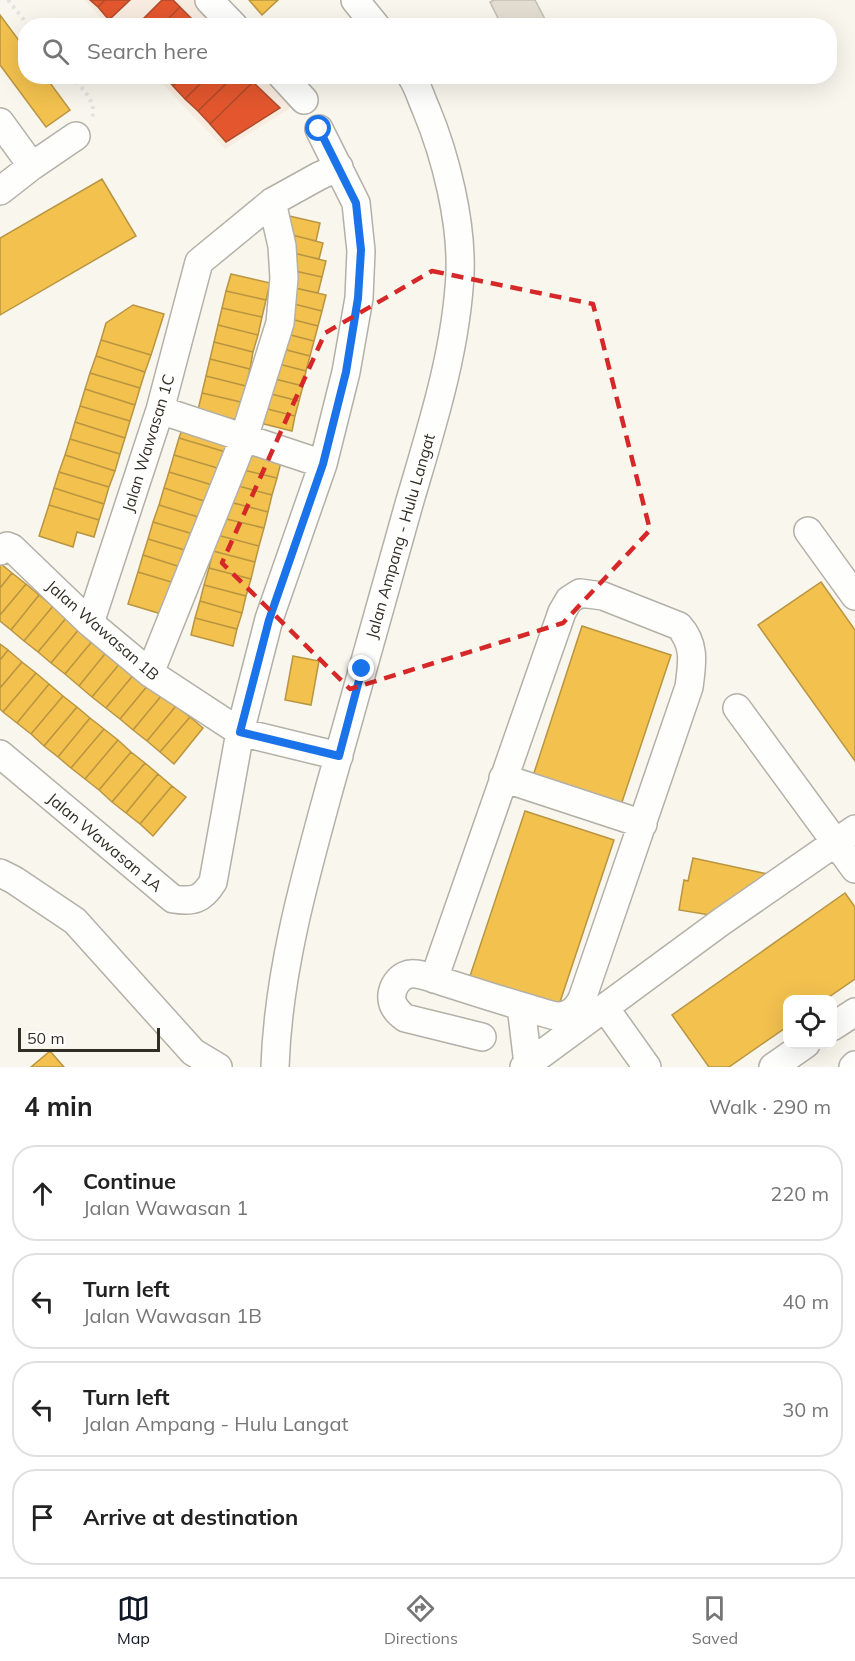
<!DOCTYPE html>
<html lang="en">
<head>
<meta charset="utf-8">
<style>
  :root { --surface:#fff; --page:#f2f2f2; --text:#222; --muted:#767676; --line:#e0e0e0; --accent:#111827 }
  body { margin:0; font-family:Mulish,sans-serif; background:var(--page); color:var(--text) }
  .controls { position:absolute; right:18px; bottom:18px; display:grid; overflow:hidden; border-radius:12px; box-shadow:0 6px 24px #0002 }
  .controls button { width:54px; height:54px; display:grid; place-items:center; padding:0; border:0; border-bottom:2px solid var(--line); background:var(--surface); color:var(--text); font:30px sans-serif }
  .scale { position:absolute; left:18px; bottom:15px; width:142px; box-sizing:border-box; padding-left:6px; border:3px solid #332e24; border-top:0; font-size:16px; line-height:21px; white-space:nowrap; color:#332e24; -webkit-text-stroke:4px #fff; paint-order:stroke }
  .stop { position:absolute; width:18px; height:18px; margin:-14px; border:4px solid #1a73e8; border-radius:50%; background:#fff }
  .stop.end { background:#1a73e8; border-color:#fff; box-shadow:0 2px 6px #0008 }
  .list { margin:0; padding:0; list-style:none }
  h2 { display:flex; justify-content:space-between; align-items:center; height:78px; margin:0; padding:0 24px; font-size:26px }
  h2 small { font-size:20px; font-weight:400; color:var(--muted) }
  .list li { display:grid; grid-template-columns:39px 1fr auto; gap:18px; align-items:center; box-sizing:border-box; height:96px; margin:0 12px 12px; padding:0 12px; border:2px solid var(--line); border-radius:24px }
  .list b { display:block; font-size:22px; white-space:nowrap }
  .list p { margin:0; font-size:20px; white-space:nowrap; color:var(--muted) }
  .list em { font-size:20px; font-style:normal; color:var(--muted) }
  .icon { flex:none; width:33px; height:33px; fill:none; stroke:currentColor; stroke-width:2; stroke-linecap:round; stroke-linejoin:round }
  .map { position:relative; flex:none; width:855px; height:1067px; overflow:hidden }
  .search { position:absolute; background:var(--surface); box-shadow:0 6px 24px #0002; left:18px; right:18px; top:18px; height:66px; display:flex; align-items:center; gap:15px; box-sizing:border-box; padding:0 21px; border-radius:24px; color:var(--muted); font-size:22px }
  .sheet { height:510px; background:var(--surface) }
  nav { display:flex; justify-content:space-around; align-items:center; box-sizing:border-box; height:84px; border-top:2px solid var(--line); background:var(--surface); font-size:16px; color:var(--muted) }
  nav a { display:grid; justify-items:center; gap:3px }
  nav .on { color:var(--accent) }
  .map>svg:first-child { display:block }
  .commercial { fill:#f8ebdf }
  .homes { fill:#f2c14e; stroke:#b99541; stroke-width:1.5 }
  .shops { fill:#e4572e; stroke:#af4b2b; stroke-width:1.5 }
  .building { fill:#e3ded0; stroke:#c1beb5; stroke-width:1.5 }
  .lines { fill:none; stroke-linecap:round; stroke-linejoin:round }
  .minor-casing { stroke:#b3b0a7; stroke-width:30 }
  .path { stroke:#e4e2e0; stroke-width:4; stroke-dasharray:3 4.5; stroke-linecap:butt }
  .minor { stroke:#fefefc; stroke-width:27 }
  .route { stroke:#1a73e8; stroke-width:8 }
  .marked { fill:none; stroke:#d62828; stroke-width:4.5; stroke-dasharray:12 8; stroke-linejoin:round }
  .labels { text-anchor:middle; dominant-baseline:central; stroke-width:6; stroke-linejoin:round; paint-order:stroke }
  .street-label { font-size:16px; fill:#332e24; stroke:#fff }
</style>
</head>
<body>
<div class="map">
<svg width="855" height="1067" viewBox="0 0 855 1067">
  <rect width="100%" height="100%" fill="#f9f6ed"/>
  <path class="commercial" d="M84,0h112l24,25h-112z
    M156,77h112l27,28 -70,44z"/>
  <path class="homes" d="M249,0h29l-16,15z
    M0,15l26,35v26h19l25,34 -24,17 -46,-62z
    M102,179l34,57 -136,79v-77z
    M285,215l35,8 -4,18 -36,-9z
    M285,233l38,10 -4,16 -39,-9z
    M286,251l40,10 -4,16 -41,-9z
    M281,268l41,9 -4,16 -41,-9z
    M231,274l39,9 -4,17 -40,-9z
    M286,286l40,9 -4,16 -40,-10z
    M226,291l40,9 -4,17 -40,-9z
    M282,301l40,10 -4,15 -39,-10z
    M133,305l31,9 -13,41 -50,-15 5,-17z
    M222,308l40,9 -4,18 -40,-10z
    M279,316l39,10 -4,15 -39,-10z
    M218,325l40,10 -5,17 -39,-10z
    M275,331l39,10 -4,15 -39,-10z
    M101,340l50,15 -6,17 -49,-16z
    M214,342l39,10 -3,17 -40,-10z
    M271,346l39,10 -4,15 -39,-10z
    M96,356l49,16 -5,16 -50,-15z
    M210,359l40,10 -4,17 -40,-10z
    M267,361l39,10 -3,15 -40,-10z
    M90,373l50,15 -5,17 -50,-16z
    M206,376l40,10 -5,16 -39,-9z
    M263,376l40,10 -4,15 -40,-10z
    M85,389l50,16 -5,16 -50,-15z
    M259,391l40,10 -4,15 -39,-10z
    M202,393l39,9 -4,18 -39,-10z
    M80,406l50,15 -5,17 -50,-16z
    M256,406l39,10 -3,15 -40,-10z
    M185,421l49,16 -5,16 -50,-15z
    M75,422l50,16 -5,16 -50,-15z
    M179,438l50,15 -5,17 -50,-15z
    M70,439l50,15 -5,17 -50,-16z
    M239,451l42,11 -4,16 -42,-10z
    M65,455l50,16 -6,16 -50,-15z
    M174,455l50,15 -5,17 -50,-15z
    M235,468l42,10 -5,17 -41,-11z
    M59,472l50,15 -5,17 -50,-16z
    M169,472l50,15 -6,17 -49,-16z
    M231,484l41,11 -4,17 -42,-11z
    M54,488l50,16 -5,16 -50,-15z
    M164,488l49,16 -5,16 -49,-15z
    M226,501l42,11 -4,16 -42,-10z
    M49,505l50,15 -5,17 -17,-5 -4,15 -34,-11z
    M159,505l49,15 -5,17 -50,-15z
    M222,518l42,10 -5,18 -42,-11z
    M153,522l50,15 -5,17 -50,-15z
    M217,535l42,11 -4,16 -42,-11z
    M148,539l50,15 -5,17 -50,-16z
    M213,551l42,11 -4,17 -42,-11z
    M143,555l50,16 -5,16 -50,-15z
    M0,563l12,10 -12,15z
    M209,568l42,11 -5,17 -42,-11z
    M138,572l50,15 -10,32 -50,-15z
    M12,573l14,11 -26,31v-27z
    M821,582l34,48v131l-97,-136z
    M26,584l13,11 -28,35 -11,-9v-6z
    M204,585l42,11 -4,17 -42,-12z
    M39,595l14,11 -29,35 -13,-11z
    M200,601l42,12 -5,16 -42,-11z
    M53,606l14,11 -29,35 -14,-11z
    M67,617l13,11 -29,35 -13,-11z
    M195,618l42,11 -4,17 -42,-11z
    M582,626l89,29 -50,150 -88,-29z
    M80,628l14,11 -29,35 -14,-11z
    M94,639l14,11 -29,36 -14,-12z
    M0,644l8,6 -8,10z
    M8,650l14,12 -22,26v-28z
    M108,650l13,12 -29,35 -13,-11z
    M293,656l26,5 -8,44 -26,-5z
    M22,662l14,11 -33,39 -3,-3v-21z
    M121,662l14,11 -29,35 -14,-11z
    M36,673l13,11 -32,39 -14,-11z
    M135,673l14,11 -29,35 -14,-11z
    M49,684l14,12 -32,38 -14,-11z
    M149,684l13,11 -29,35 -13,-11z
    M162,695l14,11 -29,35 -14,-11z
    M63,696l14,11 -33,39 -13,-12z
    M176,706l14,11 -30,35 -13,-11z
    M77,707l13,11 -32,39 -14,-11z
    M190,717l13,11 -29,36 -14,-12z
    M90,718l14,11 -33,39 -13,-11z
    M104,729l14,11 -33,39 -14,-11z
    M118,740l13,12 -32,38 -14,-11z
    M131,752l14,11 -33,39 -13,-12z
    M145,763l13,11 -32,39 -14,-11z
    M158,774l14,12 -32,38 -14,-11z
    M172,786l14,11 -33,39 -13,-12z
    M525,811l89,29 -55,165 -89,-29z
    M693,858l84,18 -49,42 -49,-8 5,-30 4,1z
    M845,893l10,14v72l-29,20h-38v27l-59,41h-20l-37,-52z
    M50,1051l14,16h-33z"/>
  <path class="shops" d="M90,0h15l-7,7z
    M105,0h25l-21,20 -11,-13z
    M162,0h11l7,7 -19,19h-25z
    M180,7l12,12 -6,7h-25z
    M192,19l6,7h-12z
    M164,76h19l-10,10z
    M183,76h25l-23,23 -12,-13z
    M208,76h26l-36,35 -13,-12z
    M234,76h14l5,6 -43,42 -12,-13z
    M253,82l27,26 -54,34 -16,-18z"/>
  <path class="building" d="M494,0h41l11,21 -8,5h-36l-12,-24z"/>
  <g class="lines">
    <g class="minor-casing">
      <path id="minor" d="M209,0l25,26
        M355,0l21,26
        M282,76l22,24
        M0,122l32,44
        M0,191l32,-25 44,-30
        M160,410l163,54
        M808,531l47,65
        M0,551l7,-5 5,2 78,75 60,50 90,59 99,24
        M90,623l70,-213 39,-148 73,-60 47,-26 20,-9
        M150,673l94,-235 36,-115 4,-45 -2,-32 -10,-44
        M737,708l118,161
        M0,754l173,145c20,3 29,1 40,-17l27,-150 29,-113 54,-155 23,-92 13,-74 2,-47 -5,-48 -37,-74
        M503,778l140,46
        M0,873l14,7 61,41 118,131 25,15
        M434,979l128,-367 7,-12 11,-7 23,3 76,30c17,19 13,38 10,61l-107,312c-5,9 -12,18 -25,17 -8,-1 -18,-5 -26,-7 -28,-8 -56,-17 -84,-26 -10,-3 -21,-8 -31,-9 -16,-3 -28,16 -23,30 3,7 7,10 12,14l77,19
        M521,1006l7,58
        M605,1008l42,59
        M832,1027l23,-15
        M275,1067c3,-95 30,-190 55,-281 26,-94 52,-188 79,-282 22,-75 47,-151 51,-230 2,-52 -14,-117 -34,-165 -5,-11 -8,-23 -15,-33
        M524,1067l197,-145 134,-93
        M773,1067l33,-23
        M853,1067l2,-2"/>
    </g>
    <path class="path" d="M8,0l21,26
      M71,76c12,14 28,26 20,45"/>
    <use href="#minor" class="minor"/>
  </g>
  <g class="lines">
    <path class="route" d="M319,129l37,74 5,47 -3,48 -12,74 -23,92 -54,156 -29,112 99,24 23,-87"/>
  </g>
  <path class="marked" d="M432,271l161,33 57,226 -87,93 -213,66 -128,-126 103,-230z"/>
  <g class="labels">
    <g class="street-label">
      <text transform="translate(148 443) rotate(-73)">Jalan Wawasan 1C</text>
      <text transform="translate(400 536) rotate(-74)">Jalan Ampang - Hulu Langat</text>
      <text transform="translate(103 630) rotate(41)">Jalan Wawasan 1B</text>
      <text transform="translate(105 842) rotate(40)">Jalan Wawasan 1A</text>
    </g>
  </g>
</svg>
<div class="controls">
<button><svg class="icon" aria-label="locate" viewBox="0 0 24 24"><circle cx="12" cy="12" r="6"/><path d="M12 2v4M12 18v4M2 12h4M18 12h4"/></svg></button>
</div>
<div class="scale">50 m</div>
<div class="stop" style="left:319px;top:129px"></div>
<div class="stop end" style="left:362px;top:669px"></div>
<div class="search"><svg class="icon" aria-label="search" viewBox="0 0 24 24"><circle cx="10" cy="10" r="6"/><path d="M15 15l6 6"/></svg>Search here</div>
</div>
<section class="sheet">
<h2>4 min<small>Walk · 290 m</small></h2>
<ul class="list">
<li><svg class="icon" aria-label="ahead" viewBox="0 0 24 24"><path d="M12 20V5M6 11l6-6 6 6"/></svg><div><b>Continue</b><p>Jalan Wawasan 1</p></div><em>220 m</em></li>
<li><svg class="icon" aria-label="left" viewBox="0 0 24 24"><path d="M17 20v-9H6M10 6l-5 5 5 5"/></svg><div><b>Turn left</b><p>Jalan Wawasan 1B</p></div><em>40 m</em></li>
<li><svg class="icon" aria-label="left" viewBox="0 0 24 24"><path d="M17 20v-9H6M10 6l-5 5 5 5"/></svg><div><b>Turn left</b><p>Jalan Ampang - Hulu Langat</p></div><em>30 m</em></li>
<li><svg class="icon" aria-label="arrive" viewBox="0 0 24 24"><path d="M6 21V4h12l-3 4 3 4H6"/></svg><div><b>Arrive at destination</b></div></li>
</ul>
</section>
<nav>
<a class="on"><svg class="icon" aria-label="map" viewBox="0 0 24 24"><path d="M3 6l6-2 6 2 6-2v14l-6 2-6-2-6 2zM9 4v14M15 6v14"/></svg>Map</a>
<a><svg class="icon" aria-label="directions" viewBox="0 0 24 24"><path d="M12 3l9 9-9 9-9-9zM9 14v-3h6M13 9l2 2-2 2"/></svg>Directions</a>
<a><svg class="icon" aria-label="saved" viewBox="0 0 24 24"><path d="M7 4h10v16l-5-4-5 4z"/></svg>Saved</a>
</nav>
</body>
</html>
